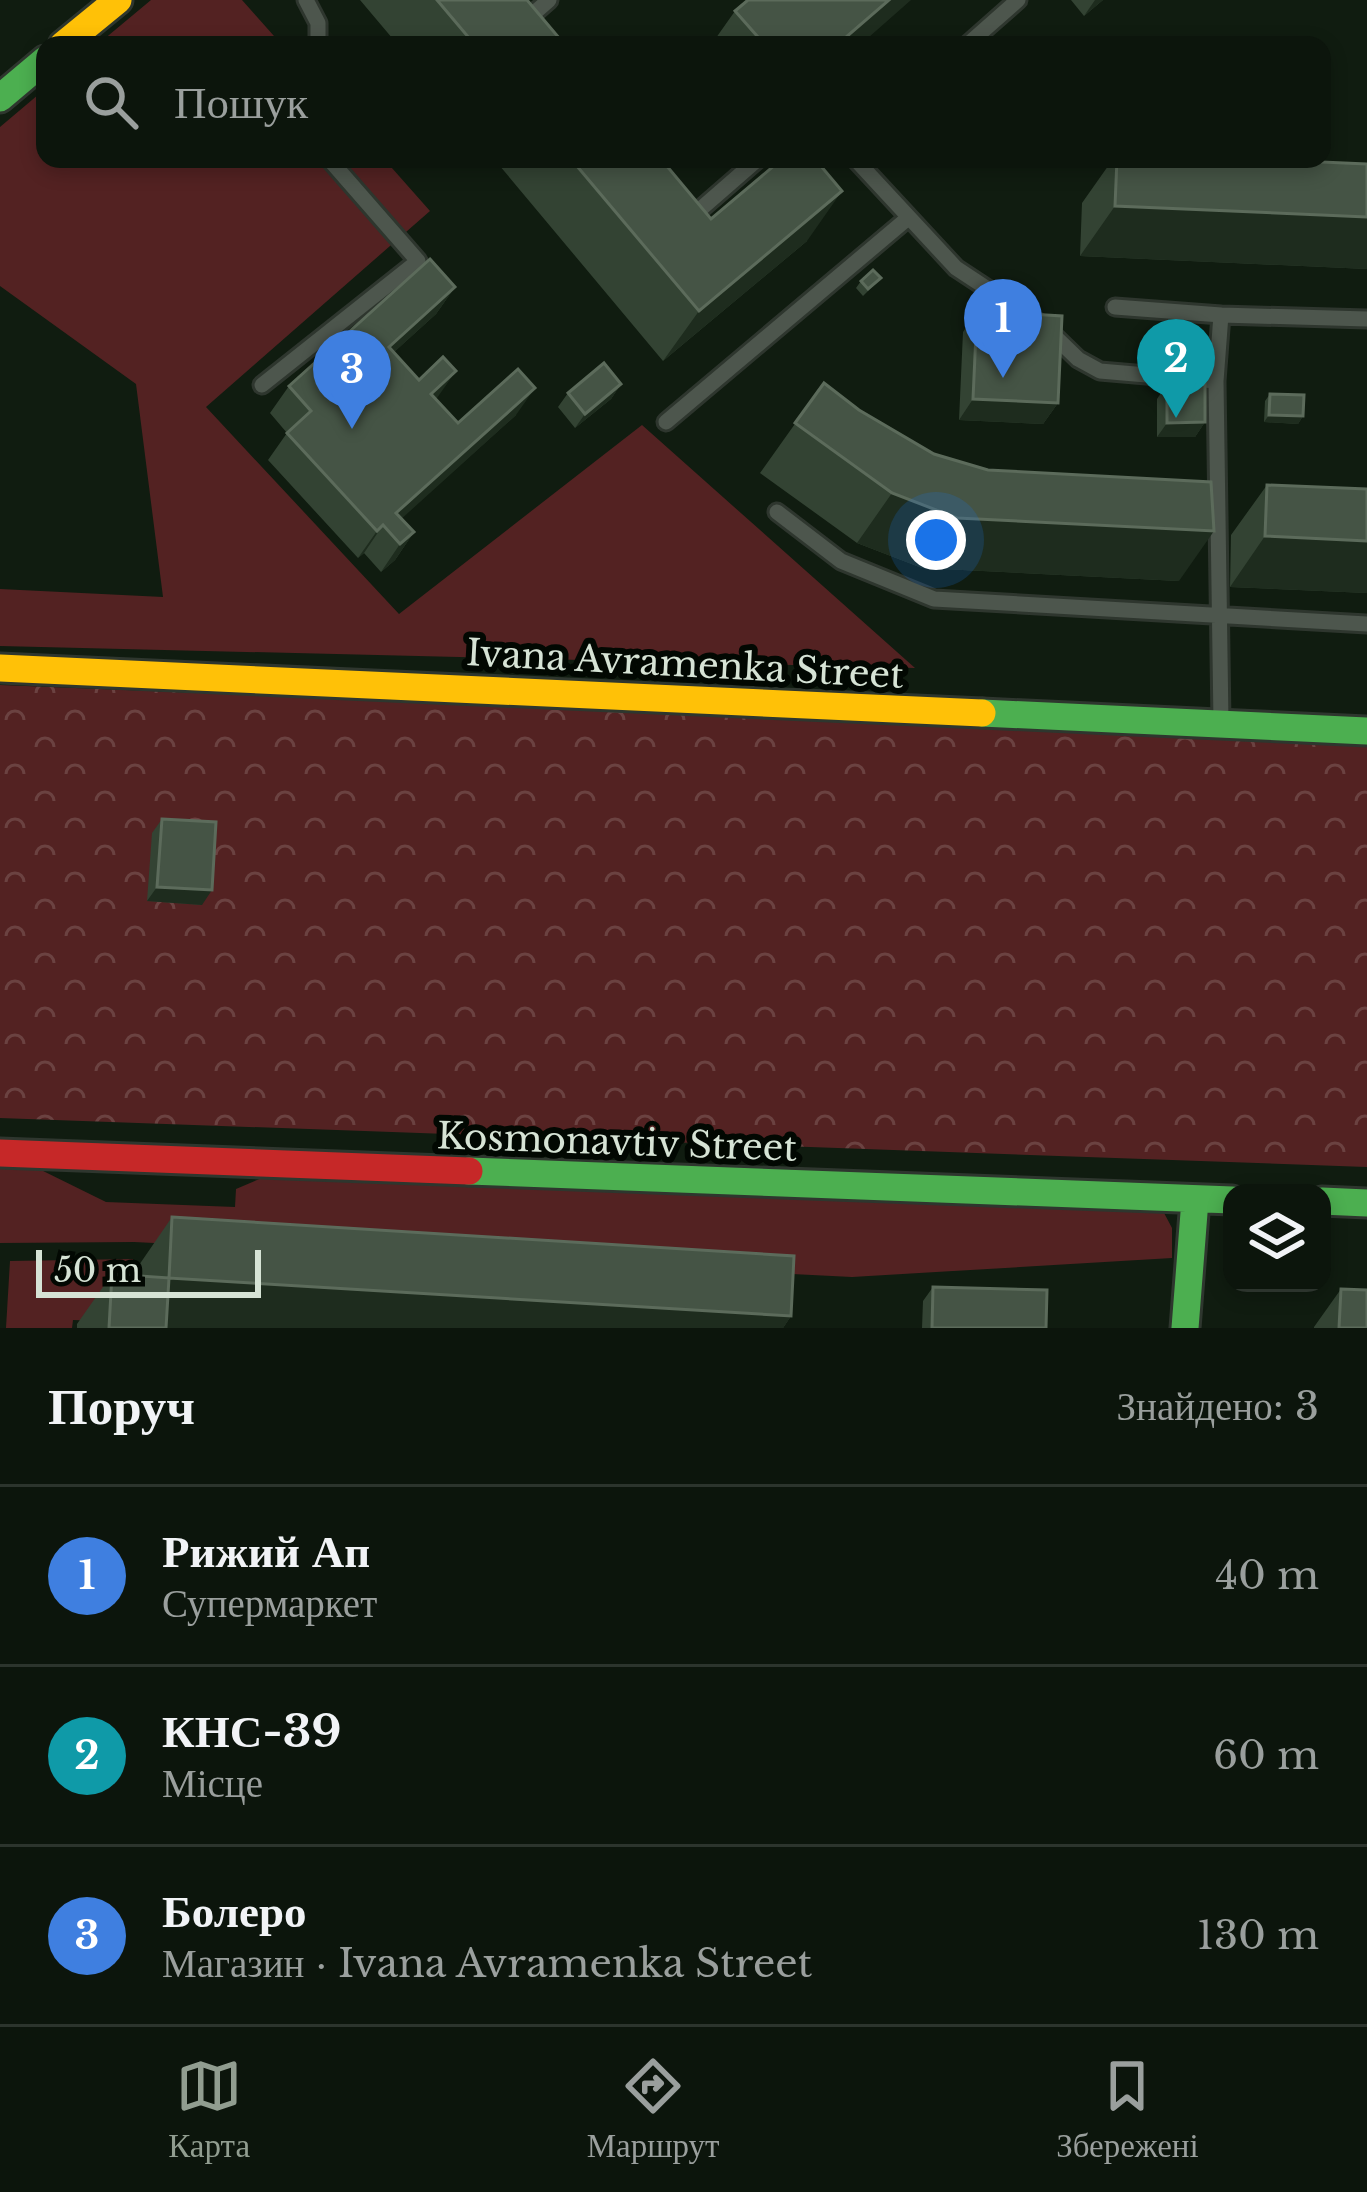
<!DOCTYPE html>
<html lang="uk">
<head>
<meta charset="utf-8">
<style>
  :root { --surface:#0c150c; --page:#151e15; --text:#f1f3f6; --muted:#9a9f9d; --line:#2c342d; --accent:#919d90 }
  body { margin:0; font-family:"Libre Baskerville",serif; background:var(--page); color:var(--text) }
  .controls { position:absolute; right:36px; bottom:36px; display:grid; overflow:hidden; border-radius:24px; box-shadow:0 6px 18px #0003 }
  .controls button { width:108px; height:108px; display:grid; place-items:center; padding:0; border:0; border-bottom:3px solid var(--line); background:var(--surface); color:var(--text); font:60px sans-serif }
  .scale { position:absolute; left:36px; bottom:30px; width:225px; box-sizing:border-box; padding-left:12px; border:6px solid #d6e3d5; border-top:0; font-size:33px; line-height:42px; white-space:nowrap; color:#d6e3d5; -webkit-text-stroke:9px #020802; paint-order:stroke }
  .you { position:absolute; left:936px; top:540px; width:42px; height:42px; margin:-30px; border:9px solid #fff; border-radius:50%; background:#1a73e8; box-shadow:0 0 0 18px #1a73e833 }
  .badge { display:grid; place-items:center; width:78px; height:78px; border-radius:50%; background:var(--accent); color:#fff; font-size:39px; font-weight:700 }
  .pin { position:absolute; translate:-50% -99px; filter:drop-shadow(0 3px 6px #0008) }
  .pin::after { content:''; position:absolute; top:63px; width:42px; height:36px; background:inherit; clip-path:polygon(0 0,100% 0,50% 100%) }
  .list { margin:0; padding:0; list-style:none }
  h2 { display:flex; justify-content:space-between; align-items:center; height:156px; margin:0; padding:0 48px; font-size:51px }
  h2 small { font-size:39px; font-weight:400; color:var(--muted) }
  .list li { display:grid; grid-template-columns:78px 1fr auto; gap:36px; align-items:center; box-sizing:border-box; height:180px; padding:0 48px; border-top:3px solid var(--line) }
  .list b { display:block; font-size:45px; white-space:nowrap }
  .list p { margin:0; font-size:39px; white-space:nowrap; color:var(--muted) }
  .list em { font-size:39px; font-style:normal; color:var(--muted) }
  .icon { flex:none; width:66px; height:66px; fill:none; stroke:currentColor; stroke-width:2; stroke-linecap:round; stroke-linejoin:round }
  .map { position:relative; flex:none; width:1367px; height:1328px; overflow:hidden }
  .search { position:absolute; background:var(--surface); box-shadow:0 6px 18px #0003; left:36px; right:36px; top:36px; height:132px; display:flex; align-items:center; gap:30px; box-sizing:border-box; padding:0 42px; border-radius:24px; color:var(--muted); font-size:45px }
  .sheet { height:696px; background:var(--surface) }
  nav { display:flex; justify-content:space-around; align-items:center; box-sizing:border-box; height:168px; border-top:3px solid var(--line); background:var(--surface); font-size:33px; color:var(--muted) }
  nav a { display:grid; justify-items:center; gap:6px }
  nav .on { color:var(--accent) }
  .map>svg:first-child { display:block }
  .green { fill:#532222 }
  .park { fill:url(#park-crowns) }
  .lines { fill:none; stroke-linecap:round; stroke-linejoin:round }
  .lane-casing { stroke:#2e362e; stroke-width:21 }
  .fast-casing { stroke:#2e362e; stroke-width:33 }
  .slow-casing { stroke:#2e362e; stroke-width:33 }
  .jam-casing { stroke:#2e362e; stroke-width:33 }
  .lane { stroke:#4d564d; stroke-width:15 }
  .fast { stroke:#4caf50; stroke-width:27 }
  .slow { stroke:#ffc107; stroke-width:27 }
  .jam { stroke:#c62828; stroke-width:27 }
  .wall { fill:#334333 }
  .shaded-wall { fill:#1e2c1e }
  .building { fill:#455445; stroke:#5c6b5b; stroke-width:3 }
  .labels { text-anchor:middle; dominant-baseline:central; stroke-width:12; stroke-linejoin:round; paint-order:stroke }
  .street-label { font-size:36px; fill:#d6e3d5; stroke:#020802 }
</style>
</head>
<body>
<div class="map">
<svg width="1367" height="1328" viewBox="0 0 1367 1328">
  <defs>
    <pattern id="park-crowns" width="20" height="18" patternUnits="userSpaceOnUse" patternTransform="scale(3)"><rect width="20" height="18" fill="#532222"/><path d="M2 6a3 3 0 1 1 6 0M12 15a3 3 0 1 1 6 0" fill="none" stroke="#6b4241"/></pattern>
  </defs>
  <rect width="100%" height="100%" fill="#101c10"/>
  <path class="green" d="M151,0h91l40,45h-185z
    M45,89v70h339l46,52 -224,196 193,207 243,-189 273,243 -915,-22v-57l163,8 -27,-213 -136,-98v-159z
    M0,1165l35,2 71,35 129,5 1,-18 40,-17 887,39 9,17v30l-320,19 -718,-35 -134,1z
    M133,1259l-5,63 -55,-2 -1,8h-66l4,-67z"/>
  <path class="park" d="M0,685l1367,55v427l-1367,-49z"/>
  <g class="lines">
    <g class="lane-casing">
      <path id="lane" d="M306,0l12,23v22
        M533,14l16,-14
        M967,45l51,-45
        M855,159l101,109 88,58 34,33 22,12 116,10
        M688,220l70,-61
        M1115,307l106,8 146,4
        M262,385l156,-124 -89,-102
        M666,422l242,-204
        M777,512l64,49 93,38 433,25
        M1221,722l-5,-341 5,-66"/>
    </g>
    <g class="fast-casing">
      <path id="fast" d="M0,98l45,-38
        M982,713l385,18
        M469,1171l763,29
        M1322,1201l45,2
        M1185,1328l10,-128"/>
    </g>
    <g class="slow-casing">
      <path id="slow" d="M63,45l55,-45
        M0,668l982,45"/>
    </g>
    <g class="jam-casing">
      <path id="jam" d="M0,1153l469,18"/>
    </g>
    <use href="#lane" class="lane"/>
    <use href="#fast" class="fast"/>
    <use href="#slow" class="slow"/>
    <use href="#jam" class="jam"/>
  </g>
  <path class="wall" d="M360,0h167l38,45h-167z
    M1071,0h32l-19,16z
    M735,11l125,34h-149z
    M494,159h167l50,60 96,22 -144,120z
    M1113,159h142l112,5v105l-287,-13 2,-53z
    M881,278l-18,18 -7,-8 5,-7z
    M455,287l-19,27 -42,38 64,71 58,-8 -115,103 13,14 -19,28 -14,12 -17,-19 -6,5 -90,-98 19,-27 -17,-20 19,-27z
    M977,311l81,92 -15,21 -84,-4 4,-88z
    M824,383l35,27 75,44 245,127 -257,-13 -65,-25 -97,-70z
    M621,384l-10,15 -36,29 -17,-21 10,-14z
    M1167,384l38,38 -10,15h-38v-38z
    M1270,394l33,22 -5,8 -34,-2 1,-21z
    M1267,485l100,4v104l-137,-6 1,-52z
    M162,819l40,86 -55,-4 5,-68z
    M172,1217l619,99 -8,12h-706v-4l35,-50 25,1v-7z
    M933,1287l113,41h-124l1,-27z
    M1341,1289l26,39h-53v-1z"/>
  <path class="shaded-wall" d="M889,0h22l-51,45h-23z
    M1095,0h8l-19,16z
    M842,191l-35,50 -144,120 36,-50z
    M1115,206l252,11v52l-287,-13z
    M455,287l-19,27 -66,60 19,-27z
    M456,371l-19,27 -25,23 19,-27z
    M621,384l-10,15 -36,29 10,-14z
    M535,388l-19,27 -128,116 8,-18z
    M973,399l85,4 -15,21 -84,-4z
    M1269,415l34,1 -5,8 -34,-2z
    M1205,422l-10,15h-38l10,-14z
    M892,493l322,38 -35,50 -257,-13 -65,-25z
    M383,525l-19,28 -6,5 19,-27z
    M414,532l-19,28 -14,12 19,-28z
    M1265,536l102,5v52l-137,-6z
    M157,887l55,3 -10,15 -55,-4z
    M169,1278l622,38 -8,12h-649z"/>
  <path class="building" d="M437,0h90l38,45h-90z
    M748,0h141l-52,45h-72l-30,-34z
    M571,159h90l50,60 71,-60h33l27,32 -143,120z
    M1117,159h138l112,5v53l-252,-11z
    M430,259l25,28 -66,60 30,33 24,-23 13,14 -25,23 27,29 60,-54 17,19 -139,125 18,19 -14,12 -17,-19 -6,6 -90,-98 24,-22 -22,-25z
    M873,270l8,8 -13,11 -7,-8z
    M977,311l85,5 -4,87 -85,-4z
    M604,363l17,21 -36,30 -17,-21z
    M824,383l35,27 75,44 54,16 223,12 3,49 -257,-13 -65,-25 -97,-70z
    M1167,384h38v38l-38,1z
    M1270,394l34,1 -1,21 -34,-1z
    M1267,485l100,4v52l-102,-5z
    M162,819l54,3 -4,68 -55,-3z
    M172,1217l622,39 -3,60 -622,-38 -3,50h-57l3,-54 57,4z
    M933,1287l114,3 -1,38h-114z
    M1341,1289l26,1v38h-28z"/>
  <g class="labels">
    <g class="street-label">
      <text transform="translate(685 664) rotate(3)">Ivana Avramenka Street</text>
      <text transform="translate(617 1142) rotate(2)">Kosmonavtiv Street</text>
    </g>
  </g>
</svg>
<div class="controls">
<button><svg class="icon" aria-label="layers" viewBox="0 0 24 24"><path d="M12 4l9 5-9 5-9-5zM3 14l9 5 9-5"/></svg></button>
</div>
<div class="scale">50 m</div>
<div class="you"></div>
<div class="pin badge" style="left:1003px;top:378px;background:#3f7fe0">1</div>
<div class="pin badge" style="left:1176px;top:418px;background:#0f9aa8">2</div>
<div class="pin badge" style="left:352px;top:429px;background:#3f7fe0">3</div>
<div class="search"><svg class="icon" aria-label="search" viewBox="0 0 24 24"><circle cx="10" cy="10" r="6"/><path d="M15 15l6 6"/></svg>Пошук</div>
</div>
<section class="sheet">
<h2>Поруч<small>Знайдено: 3</small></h2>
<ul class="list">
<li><span class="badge" style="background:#3f7fe0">1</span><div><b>Рижий Ап</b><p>Супермаркет</p></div><em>40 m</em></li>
<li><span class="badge" style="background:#0f9aa8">2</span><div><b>КНС-39</b><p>Місце</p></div><em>60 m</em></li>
<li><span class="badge" style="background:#3f7fe0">3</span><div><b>Болеро</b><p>Магазин · Ivana Avramenka Street</p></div><em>130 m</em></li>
</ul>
</section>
<nav>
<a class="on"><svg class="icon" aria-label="map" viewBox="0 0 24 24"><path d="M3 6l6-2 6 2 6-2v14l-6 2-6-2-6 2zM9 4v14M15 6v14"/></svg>Карта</a>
<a><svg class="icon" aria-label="directions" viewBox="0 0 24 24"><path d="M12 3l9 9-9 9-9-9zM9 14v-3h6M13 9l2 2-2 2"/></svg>Маршрут</a>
<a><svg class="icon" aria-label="saved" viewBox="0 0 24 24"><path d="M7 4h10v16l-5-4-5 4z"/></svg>Збережені</a>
</nav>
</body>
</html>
